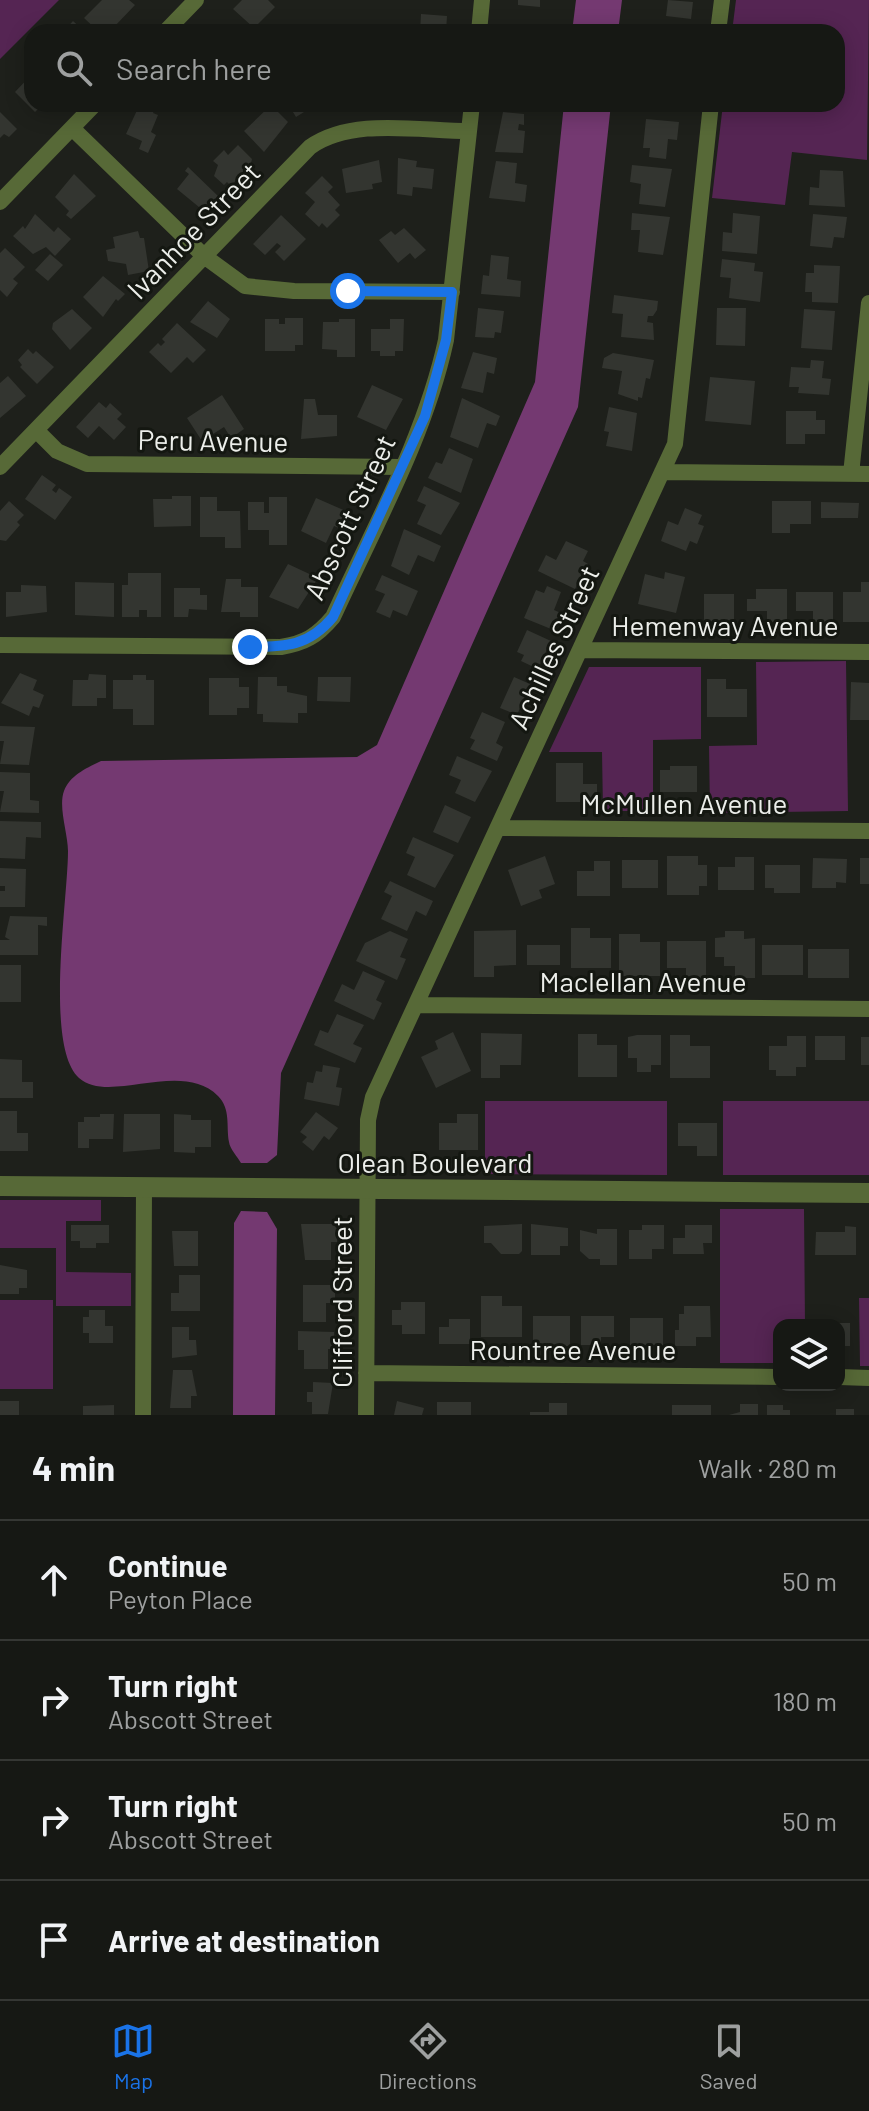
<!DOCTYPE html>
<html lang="en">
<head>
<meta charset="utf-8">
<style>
  :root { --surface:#161814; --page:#232522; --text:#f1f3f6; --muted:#9ea0a0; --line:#353734; --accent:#1a73e8 }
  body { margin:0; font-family:Barlow,sans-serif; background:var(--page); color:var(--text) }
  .controls { position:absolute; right:24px; bottom:24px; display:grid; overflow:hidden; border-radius:16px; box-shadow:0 4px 20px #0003 }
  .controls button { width:72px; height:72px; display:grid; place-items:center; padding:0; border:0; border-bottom:2px solid var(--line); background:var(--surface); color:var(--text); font:40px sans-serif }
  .stop { position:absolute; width:24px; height:24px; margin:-18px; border:6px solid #1a73e8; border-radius:50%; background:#fff }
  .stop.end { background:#1a73e8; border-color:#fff; box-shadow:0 2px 8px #0008 }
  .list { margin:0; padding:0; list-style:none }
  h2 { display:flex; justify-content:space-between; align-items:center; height:104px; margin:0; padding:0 32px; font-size:34px }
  h2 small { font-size:26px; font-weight:400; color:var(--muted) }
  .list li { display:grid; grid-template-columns:52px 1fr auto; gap:24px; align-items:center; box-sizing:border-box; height:120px; padding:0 32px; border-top:2px solid var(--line) }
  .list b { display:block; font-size:30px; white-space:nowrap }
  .list p { margin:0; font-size:26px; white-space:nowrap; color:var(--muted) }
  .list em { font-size:26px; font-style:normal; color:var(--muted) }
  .icon { flex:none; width:44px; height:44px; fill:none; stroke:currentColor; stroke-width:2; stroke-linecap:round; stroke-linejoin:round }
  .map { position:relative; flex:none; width:869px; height:1415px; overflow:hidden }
  .search { position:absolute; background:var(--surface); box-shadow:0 4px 20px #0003; left:24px; right:24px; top:24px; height:88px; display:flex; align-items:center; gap:20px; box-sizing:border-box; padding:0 28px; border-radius:24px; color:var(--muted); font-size:30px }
  .sheet { height:584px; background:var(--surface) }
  nav { display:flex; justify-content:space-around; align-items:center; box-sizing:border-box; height:112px; border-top:2px solid var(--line); background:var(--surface); font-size:22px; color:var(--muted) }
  nav a { display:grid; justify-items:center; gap:4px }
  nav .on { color:var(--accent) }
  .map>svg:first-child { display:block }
  .green { fill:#552553 }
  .water { fill:#743971 }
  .building { fill:#333530 }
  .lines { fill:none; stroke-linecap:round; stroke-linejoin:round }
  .minor { stroke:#576937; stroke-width:16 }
  .tertiary { stroke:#576937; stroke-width:20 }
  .route { stroke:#1a73e8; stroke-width:10 }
  .labels { text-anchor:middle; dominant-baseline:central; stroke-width:6; stroke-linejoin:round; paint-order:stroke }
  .street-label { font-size:28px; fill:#eceeea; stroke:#141711 }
</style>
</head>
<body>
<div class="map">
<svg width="869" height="1415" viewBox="0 0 869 1415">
  <rect width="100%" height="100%" fill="#1e201b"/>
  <path class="green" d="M0,0h59l-59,59z
    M736,0h133l-2,160 -75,-8 -7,53 -73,-7 11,-94h114v-72h-105z
    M846,661l2,150 -138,2 -1,-67 48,-1 -1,-83z
    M589,667h112v72l-48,1v71h-50l-1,-59h-53z
    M485,1101h182v74l-182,-1z
    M723,1101h146v74h-146z
    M0,1200h101v21h-35v51l65,1v33h-75v-58h-56z
    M720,1209h84l1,116h-26v38h-59z
    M859,1298h10v68h-9z
    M0,1300h53v89h-53z"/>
  <path class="water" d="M576,0h46l-4,32h-46z
    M564,104h47l-33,303 -297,666 -4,82 -10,8h-26c-4,-7 -11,-14 -12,-21 -3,-16 2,-33 -11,-46 -37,-37 -109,9 -139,-18 -35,-32 -11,-179 -11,-227 0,-17 -10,-44 -4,-60 6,-16 23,-23 37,-30l256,-4 20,-12 158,-363z
    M241,1211l26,1 10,17 -2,186h-42l1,-192z"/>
  <path class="building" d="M102,0h27l6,5 -21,22v5h-15l-15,-14z
    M242,0h26l7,7 -21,21 -21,-19z
    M518,0h22v7l-22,-2z
    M668,0l25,2 -2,17 -25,-3z
    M421,14l26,2 -1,16h-26z
    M73,21l12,11h-22z
    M650,24l38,5v3h-39z
    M32,74v30h11l-8,8 -20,-20z
    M157,104l-4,9 5,2 -7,17 5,3 -8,18 -9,-4 3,-8 -16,-7 13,-28z
    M288,104h29l-21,13z
    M656,104h15v8l-16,-2z
    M271,105l17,17 -24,30 -20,-21z
    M0,112l17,17 -8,8 -5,-3 -4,4z
    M503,112l21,2v11l-5,-1 -1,6 7,1 -2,22 -28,-1z
    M646,119l33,3 -2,18 -9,-1 -2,20 -17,-2 1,-9h-7z
    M238,145l14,14 -1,4 -20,23 -4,-4 -3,3 -10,-9 4,-11 -5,-4 11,-11 4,5z
    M398,158l19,3 -1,6 18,2 -2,20 -19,-2 -1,9 -15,-2z
    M379,160l3,22 -10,2 1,5 -27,4 -4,-24z
    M496,161l21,2 -2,20 12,2 -2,17 -36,-4z
    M632,165l40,4 -7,38 -26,-3 2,-20 -11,-2z
    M188,167l30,29 -13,16 -28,-23 12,-15 -4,-3z
    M820,170l23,1 2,36 -36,-2 1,-18 9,1z
    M74,174l22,22 -25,23 -5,-4 3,-4 -14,-14z
    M322,176l11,11 -5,5 12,13 -5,5 5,5 -13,13 -5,-5 -3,4 -14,-13 10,-12 -10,-9z
    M632,213l38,4 -7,38 -25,-3 2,-22h-9z
    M733,213l27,3 -3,38 -35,-3 1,-19 9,1z
    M35,214l19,18 4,-5 13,12 -16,17 -9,-9 -13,7 -20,-18 10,-10 2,3z
    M813,214l34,3 -3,21 -10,-1 -2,11 -22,-2z
    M281,215l25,24 -22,22 -9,-9 6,-6 -4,-3 -12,12 -12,-11z
    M404,228l22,22 -11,9 -5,-6 -12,10 -19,-23 12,-9 4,4z
    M138,231l2,7h4l5,33 -21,4 -2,-11 -18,-3 -2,-11 9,-2 -2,-11z
    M5,248l20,19 -12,12 5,4 -11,14 -7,-7v-37z
    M50,254l13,11 -15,16 -13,-11z
    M491,255l18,2 -2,22 14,2 -1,16 -39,-3 2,-19 6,1z
    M722,259l33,4 -1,8 9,1 -3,30 -31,-4 2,-20 -11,-1z
    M814,265l26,1 -2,37 -26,-1v-10h-7l1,-19h8z
    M103,276l22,18 -7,7 -2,-2 -13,18 -20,-20z
    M614,295l44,6 -1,9 -4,6h-5l-1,6 6,1 1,17 -33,-3 2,-23 -11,-1z
    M208,301l22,18 -13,19 -27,-16z
    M478,308l26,3 -3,22 -6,-1 -1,6 -19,-1z
    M717,308h29l-1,38 -29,-1z
    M72,309l20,19 -22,22 -18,-21 1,-6z
    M804,309l31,2 -3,39 -31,-2z
    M285,318h18v27h-8v6h-30v-32h14v5h6z
    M339,319h16v38h-18v-7l-15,-1 1,-27h16z
    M390,319h14l-1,32h-8v5h-15v-5h-9v-22h19z
    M177,323l29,27 -13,13 -6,-6 -16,16 -22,-21 9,-9 3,3 4,-4 -3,-3z
    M28,349l5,5 3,-3 18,16 -17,17 -17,-17 2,-2 -4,-5z
    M473,352l24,6 -3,16 -7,-2 -4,21 -22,-5z
    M613,353l41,7 -4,19 -4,-1 -4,20 -4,-1v4l-20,-7 4,-23 -20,-3 2,-10z
    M811,360l13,1 -2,17 9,1 -2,16 -31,-2 1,-6h-10l2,-20 19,1z
    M8,376l18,20 -26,22v-35z
    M710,377l45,4 -4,44 -46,-4z
    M372,385l31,14 -17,31 -29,-13z
    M222,395l22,34 -13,9 -7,-11 -22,14 -15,-23z
    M462,398l38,18 -4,10 -9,-3 -9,25 -28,-11z
    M304,399h11l3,16h19v21l-36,3z
    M99,402l7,6 4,-5 12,11 -5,5 9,8 -12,13 -15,-14 -11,12 -12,-11z
    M609,407l28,6 -5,38 -26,-5 3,-14 -5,-1z
    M786,411h30v9h9v14h-20v10h-19z
    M449,448l24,11 -12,34 -33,-15 8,-16 6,2z
    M42,475l14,10 -4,5 4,3 3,-5 13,9 -17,23 -30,-21z
    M424,486l36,17 -19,32 -24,-11 9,-19 -9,-4z
    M172,496h19v30l-37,1 -1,-28h19z
    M200,497h17v14h23l1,37h-16v-11h-25z
    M269,497h18v48h-18v-15h-21v-28h16v11h5z
    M316,498l32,14 -7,17 -7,-3 -8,17 -25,-12z
    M9,501l15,14 -7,7 3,3 -14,16 -6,-1v-29z
    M772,501h39v23h-21v9h-18z
    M821,502l38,1 -1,15h-37z
    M685,508l17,7 -4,9 6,2 -7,18 -7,-3 -4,10 -25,-10 7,-20 10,4z
    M404,529l37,17 -7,16 -16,-7 -9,20 -18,-9z
    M566,541l22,10 -5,10 5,3 -13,25 -37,-18 8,-16 10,5z
    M288,564l30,14 -20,31 -29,-12z
    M665,572l20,5 -9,36 -38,-9 7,-30 19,5z
    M128,573h33v44h-14v-7h-8v7h-17v-32h6z
    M382,575l36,16 -11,25 -14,-6 -3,8 -14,-6 9,-18 -10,-4z
    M226,579h15v8h17v30h-18v-5h-19z
    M75,582l39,1v34l-39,-2z
    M861,582h8v40h-26v-30h18z
    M21,585l25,1 1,26 -41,5v-25h15z
    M547,586l14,6 -7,18 9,4 -7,17 -32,-13 12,-28 8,3z
    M174,588h26v7h7v15l-18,-1 -1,8h-14z
    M756,589h31v33h-20v-11h-20v-12h9z
    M796,592h37v30h-20v-11h-17z
    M704,594h30v27h-30z
    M527,630l24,11 -13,28 -17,-8 3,-6 -7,-3z
    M20,673l17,7 -4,10 11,5 -5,13 -6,-2 -4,10 -28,-13z
    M89,674l17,1v23h-9v8h-25l1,-26h15z
    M133,675h13v5h8v45h-21v-16h-20v-29h20z
    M258,677h19v9h10v6l20,4v17h-9v10l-35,-1v-8h-6z
    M318,677h33l-1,25 -33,-1z
    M514,677l16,7 -13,31 -17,-7z
    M209,678h30v9h10v21h-12v7h-28z
    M707,679h19v10h21v28h-40z
    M851,682l18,1v37h-19z
    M482,712l23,10 -9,21 7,4 -6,14 -27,-12 5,-9 -5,-2z
    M0,726l35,1 -6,38 -29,-1 4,-23h-4z
    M457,756l35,15 -17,31 -20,-9 6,-13 -12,-5z
    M556,763h27v21h14v18h-41z
    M670,766h27v26h-37v-22h10z
    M0,772l30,1v27l9,1v12l-39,-1 4,-21h-4z
    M445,805l26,12 -13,26 -25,-11z
    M0,821l41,1v16l-15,-1 -1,22 -25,-1z
    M413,837l41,18 -19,33 -28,-13 8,-18 -9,-4z
    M545,856l10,28 -16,6 3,8 -21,8 -13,-36z
    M667,856h31v9h9v21h-8v9h-32z
    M735,857h19v33h-36v-23h17z
    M813,858l34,1 -1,24 -10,-1v6h-24z
    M860,858h9v26h-9z
    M622,860h36v28h-36z
    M594,861h16v35h-33v-25h17z
    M765,865h35v28h-26v-5h-9z
    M0,868l26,1 -1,38h-25v-16h5v-5h-5z
    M390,881l43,20 -7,15 -10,-5 -9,20 -26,-12 11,-23 -8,-4z
    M10,916l37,1v9l-9,-1v30h-38v-15h10l-5,-3z
    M571,928h19v10h21v30h-40z
    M516,930v35l-22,1v11h-20v-46z
    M390,931l18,8 -8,18 6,2 -9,21 -41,-19 9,-18z
    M725,931h19v8l11,-1v40h-20v-12h-11v-9h-9v-19l10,-1z
    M619,934h21v8h20v34h-41z
    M667,941h39v37h-20v-10h-19z
    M527,945h33v20h-33z
    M762,945h41v30h-41z
    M808,949h41v29h-41z
    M0,965h21v37h-21z
    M363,971l22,10 -9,19 6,3 -8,17 -40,-19 8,-17 12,6z
    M337,1014l27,11 -11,19 9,4 -7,15 -41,-18 6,-15 8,3z
    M453,1032l18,39 -35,17 -15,-31 17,-8 -3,-8z
    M481,1033l41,1 -1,31h-21v13h-19z
    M578,1034h19v11h20v32h-39z
    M637,1035h24v30h-10v7h-14v-14h-9v-21z
    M670,1035h20v11h20v32h-40z
    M787,1036h19v31h-10v9h-20v-6h-7v-24h18z
    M815,1036h30v24h-30z
    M861,1037h8v28h-8z
    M0,1059l22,1v22h11v16h-33z
    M323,1065l17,3 -4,19 6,1 -3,18 -35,-7 3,-17 6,1 3,-12 6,1z
    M0,1111h17v22h11v18h-28z
    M316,1112l22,16 -9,12 -5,-4 -11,15 -11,-9 5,-5 -7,-5z
    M100,1114h14l-1,25h-24v9h-11v-26h6v-5h16z
    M124,1114h36v35l-37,3z
    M174,1114l17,1v5h20v27h-16v6l-21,-1z
    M457,1114h21v36h-39v-27h18z
    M678,1123h39v33h-20v-10h-19z
    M301,1224h36v18h-6v18h-26z
    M522,1224v27l-3,3h-18l-10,-11h-7v-17z
    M531,1224l37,4v18h-8v9h-29z
    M71,1225h38v18h-13v5h-16v-7h-9z
    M642,1225h22v24h-12v10h-23v-29h13z
    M685,1225h27v18h-9l1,11h-31v-16h12z
    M845,1226l11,1v28h-41l1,-23h29z
    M597,1229h20v36h-17v-6h-11l-9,-8v-21l17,4z
    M172,1231h26v35h-24z
    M0,1265l27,5v18h-8v6h-19z
    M179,1275h21v36h-29v-18h8z
    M303,1285h32v18h-9v19h-23z
    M481,1296h21v10h20v31h-41z
    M401,1302h24v32h-23v-9h-10v-15h9z
    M684,1306h26l1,31h-15v9h-21v-16h4v-16h5z
    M89,1310h16v16h8v17h-24v-10h-6v-16h6z
    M533,1316h37v30h-37z
    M581,1316h33v21h-13v8h-20z
    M630,1318h33v27h-33z
    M449,1319h21v25h-31v-17h10z
    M839,1323h11v23h-11z
    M172,1327h17v13h7l1,15 -25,3z
    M298,1331l36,1v17h-6v20h-24v-19h-6z
    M173,1370h19l5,26h-6v12h-21z
    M313,1382l20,1 -5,31h-16v-12h-5v-10h6z
    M0,1401h19v14h-19z
    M397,1401l27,7 -2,7h-28z
    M437,1402h34v13h-34z
    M549,1403h18v12h-37v-3h19z
    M740,1404h18v11h-29l11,-3z
    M114,1405v10h-31v-9z
    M672,1405h39v10h-39z
    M767,1405h16v5h7v5h-23z
    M836,1409h18v6h-18z"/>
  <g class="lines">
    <path class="minor" d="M165,32l31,-32
      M479,32l3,-32
      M718,32l4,-32
      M72,128l132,128 41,30 49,5 158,1
      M0,202l95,-98
      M36,430l21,21 30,13 314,3
      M0,467l310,-320c42,-30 109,-16 159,-16
      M662,472l207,2
      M851,474l18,-171
      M0,645l281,2c24,-4 36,-11 52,-30 41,-90 92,-180 113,-277l26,-236
      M580,650l289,2
      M498,828l371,3
      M416,1005l453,4
      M366,1373l413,4
      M839,1377l30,1
      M143,1415l1,-228
      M366,1415l2,-295 5,-23 302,-653 36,-340"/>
    <path class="tertiary" d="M0,1186l869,7"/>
  </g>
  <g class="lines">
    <path class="route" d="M250,647c36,0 59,-1 83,-30l92,-201 21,-76 6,-48 -104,-1"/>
  </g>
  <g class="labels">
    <g class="street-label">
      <text transform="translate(193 230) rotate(-46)">Ivanhoe Street</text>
      <text transform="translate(213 440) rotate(1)">Peru Avenue</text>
      <text transform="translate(349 517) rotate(-65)">Abscott Street</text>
      <text x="725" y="625">Hemenway Avenue</text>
      <text transform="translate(553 647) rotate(-65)">Achilles Street</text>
      <text x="684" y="803">McMullen Avenue</text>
      <text x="643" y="981">Maclellan Avenue</text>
      <text x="435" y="1162">Olean Boulevard</text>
      <text transform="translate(341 1302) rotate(-90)">Clifford Street</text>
      <text x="573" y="1349">Rountree Avenue</text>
    </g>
  </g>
</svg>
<div class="controls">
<button><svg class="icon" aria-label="layers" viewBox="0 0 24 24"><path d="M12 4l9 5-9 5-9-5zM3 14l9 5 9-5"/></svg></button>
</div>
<div class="stop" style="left:348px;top:291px"></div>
<div class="stop end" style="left:250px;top:647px"></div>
<div class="search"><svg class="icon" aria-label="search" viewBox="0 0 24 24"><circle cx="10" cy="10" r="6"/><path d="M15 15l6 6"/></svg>Search here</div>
</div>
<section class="sheet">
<h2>4 min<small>Walk · 280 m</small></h2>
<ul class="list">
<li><svg class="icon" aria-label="ahead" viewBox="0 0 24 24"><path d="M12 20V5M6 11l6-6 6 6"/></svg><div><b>Continue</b><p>Peyton Place</p></div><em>50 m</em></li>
<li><svg class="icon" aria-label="right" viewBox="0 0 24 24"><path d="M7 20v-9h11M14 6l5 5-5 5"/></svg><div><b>Turn right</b><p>Abscott Street</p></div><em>180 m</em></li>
<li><svg class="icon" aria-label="right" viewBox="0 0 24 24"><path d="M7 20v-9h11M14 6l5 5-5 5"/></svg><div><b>Turn right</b><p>Abscott Street</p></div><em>50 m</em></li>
<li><svg class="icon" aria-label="arrive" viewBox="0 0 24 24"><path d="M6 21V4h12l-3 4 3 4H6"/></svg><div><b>Arrive at destination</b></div></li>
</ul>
</section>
<nav>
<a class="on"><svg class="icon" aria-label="map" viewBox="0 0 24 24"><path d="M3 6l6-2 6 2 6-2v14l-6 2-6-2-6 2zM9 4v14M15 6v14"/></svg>Map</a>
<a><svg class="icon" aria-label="directions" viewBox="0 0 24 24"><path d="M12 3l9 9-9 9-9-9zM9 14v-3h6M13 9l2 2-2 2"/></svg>Directions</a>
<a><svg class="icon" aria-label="saved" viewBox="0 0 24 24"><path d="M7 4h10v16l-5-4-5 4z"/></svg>Saved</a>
</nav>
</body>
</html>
